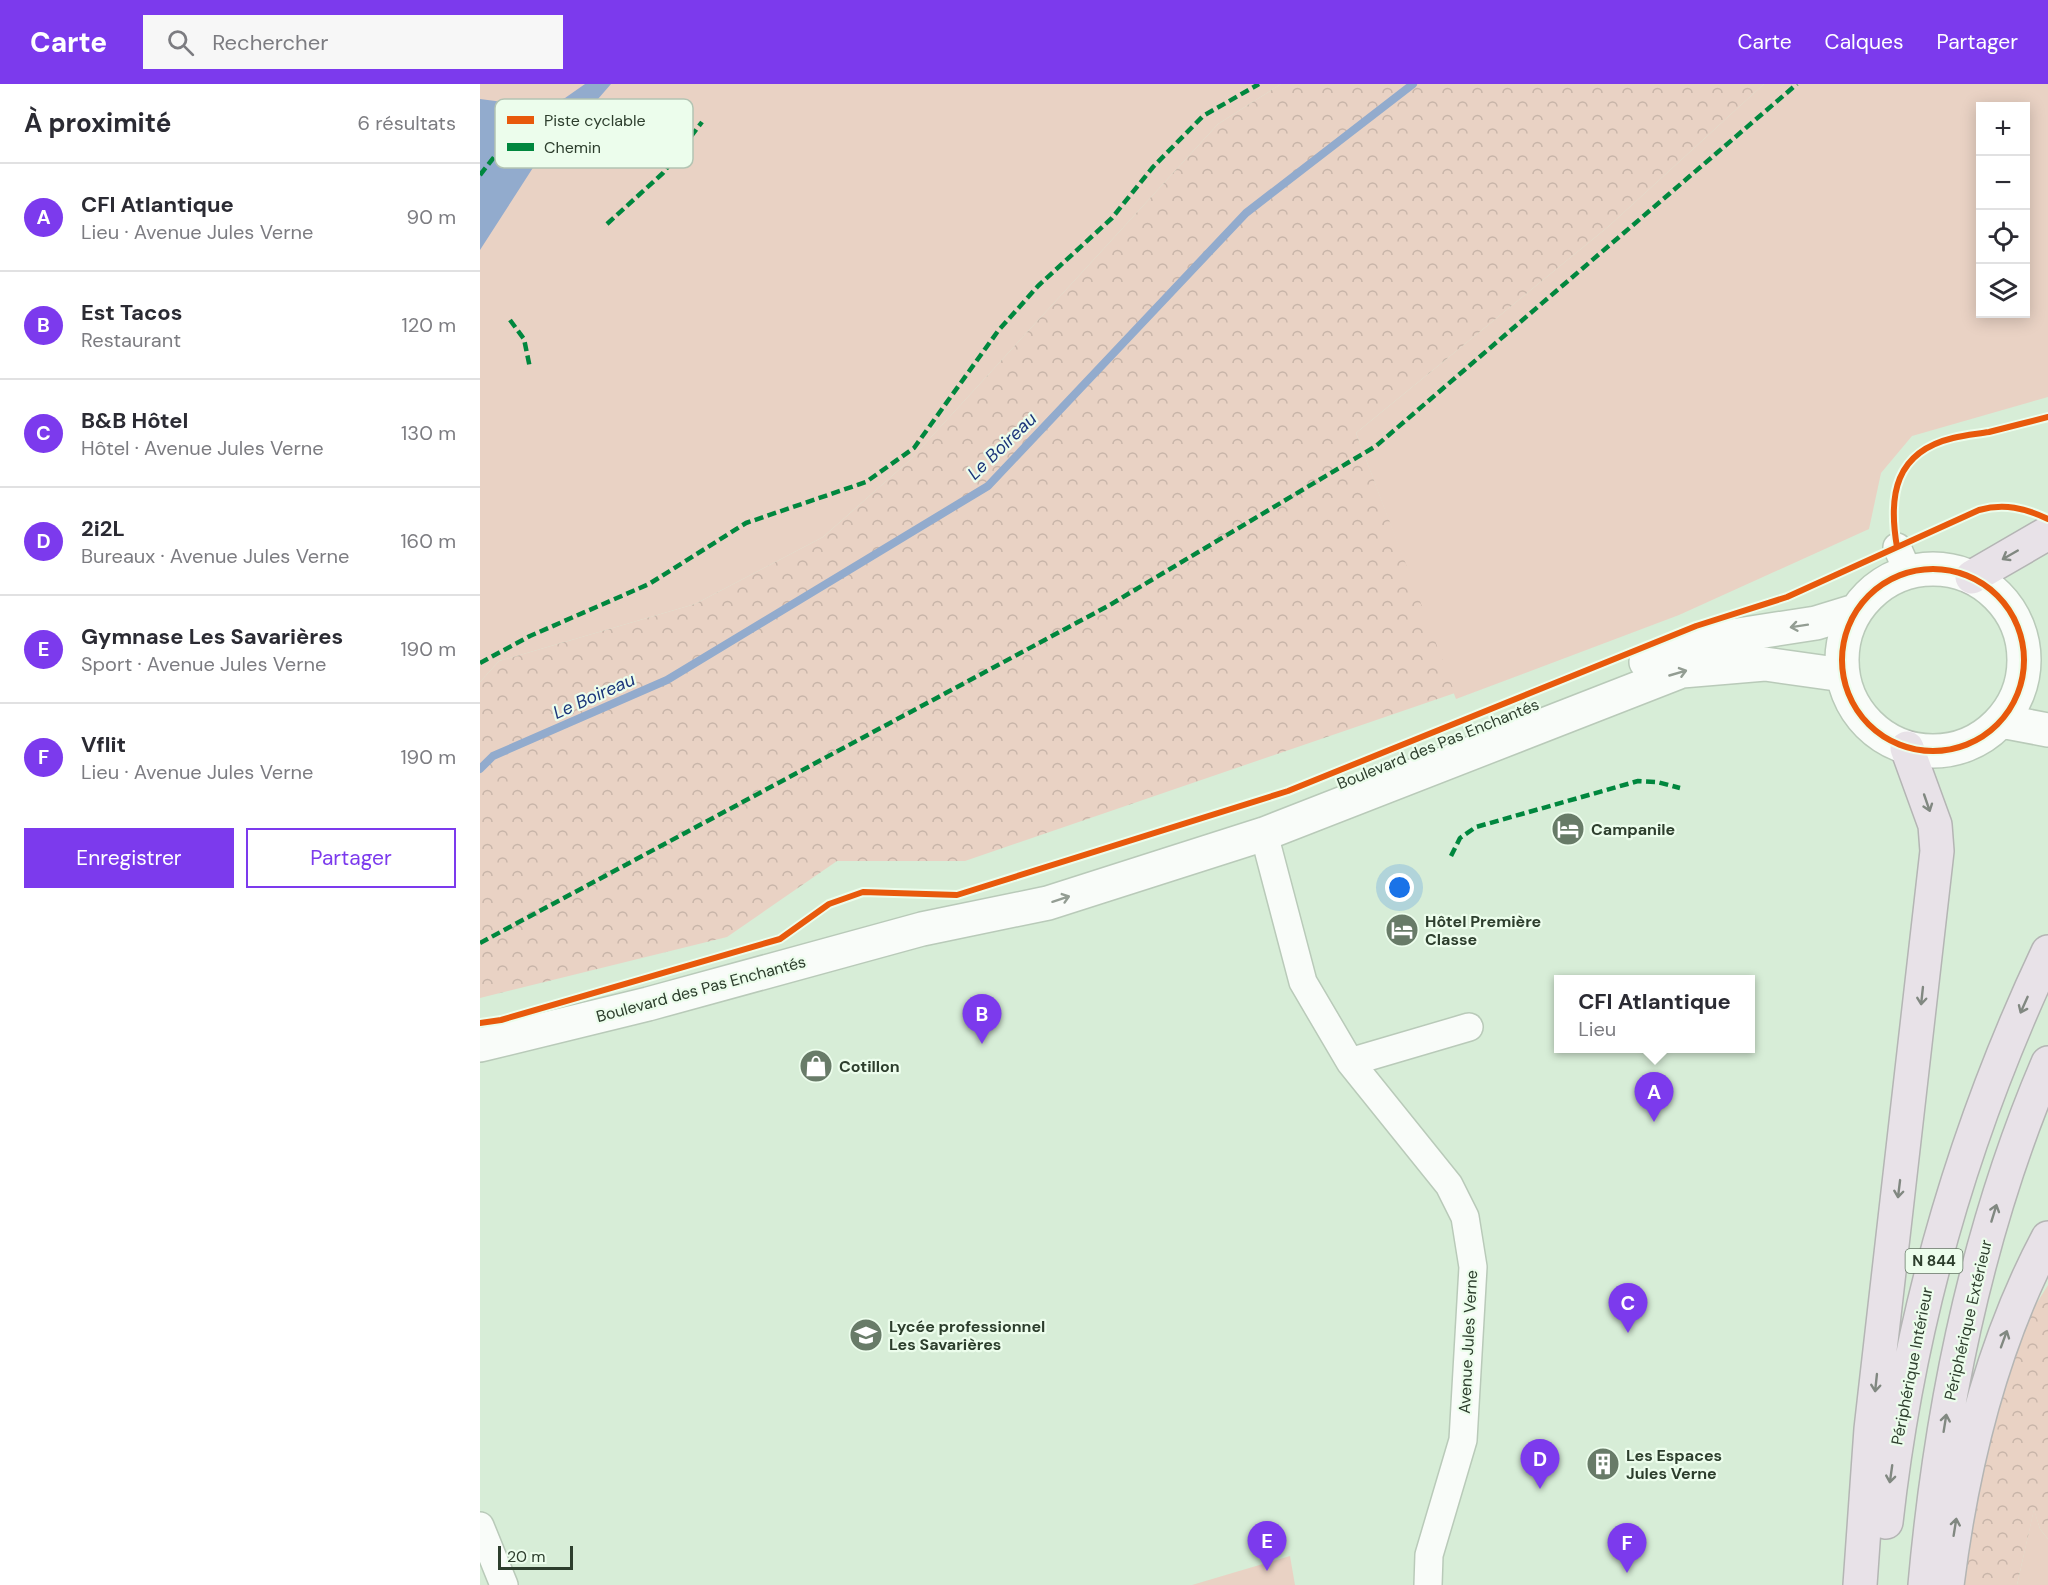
<!DOCTYPE html>
<html lang="fr">
<head>
<meta charset="utf-8">
<style>
  :root { --surface:#fff; --page:#f7f7f7; --text:#2b2b33; --muted:#7c7c81; --line:#e1e1e2; --accent:#7c3aed }
  body { margin:0; font-family:"DM Sans",sans-serif; background:var(--page); color:var(--text) }
  .controls { position:absolute; right:18px; top:18px; display:grid; overflow:hidden; border-radius:0px; box-shadow:0 3px 15px #0003 }
  .controls button { width:54px; height:54px; display:grid; place-items:center; padding:0; border:0; border-bottom:2px solid var(--line); background:var(--surface); color:var(--text); font:30px sans-serif }
  .scale { position:absolute; left:18px; bottom:15px; width:75px; box-sizing:border-box; padding-left:6px; border:3px solid #2d3e2d; border-top:0; font-size:16px; line-height:21px; white-space:nowrap; color:#2d3e2d; -webkit-text-stroke:4px #ecfdec; paint-order:stroke }
  .you { position:absolute; left:920px; top:804px; width:21px; height:21px; margin:-15px; border:4px solid #fff; border-radius:50%; background:#1a73e8; box-shadow:0 0 0 9px #1a73e833 }
  .badge { display:grid; place-items:center; width:39px; height:39px; border-radius:50%; background:var(--accent); color:#fff; font-size:20px; font-weight:700 }
  .pin { position:absolute; translate:-50% -50px; filter:drop-shadow(0 2px 3px #0008) }
  .pin::after { content:''; position:absolute; top:32px; width:21px; height:18px; background:inherit; clip-path:polygon(0 0,100% 0,50% 100%) }
  .popup { position:absolute; left:1074px; top:891px; width:201px; height:78px; box-sizing:border-box; display:grid; place-content:center; border-radius:0px; background:var(--surface); filter:drop-shadow(0 2px 4px #0005); font-size:20px; white-space:nowrap; color:var(--muted) }
  .popup b { font-size:22px; color:var(--text) }
  .popup::after { content:''; position:absolute; left:50%; top:100%; margin-left:-12px; border:12px solid transparent; border-top-color:var(--surface) }
  .list { margin:0; padding:0; list-style:none }
  h2 { display:flex; justify-content:space-between; align-items:center; height:78px; margin:0; padding:0 24px; font-size:26px }
  h2 small { font-size:20px; font-weight:400; color:var(--muted) }
  .list li { display:grid; grid-template-columns:39px 1fr auto; gap:18px; align-items:center; box-sizing:border-box; height:108px; padding:0 24px; border-top:2px solid var(--line) }
  .list b { display:block; font-size:22px; white-space:nowrap }
  .list p { margin:0; font-size:20px; white-space:nowrap; color:var(--muted) }
  .list em { font-size:20px; font-style:normal; color:var(--muted) }
  .actions { display:flex; gap:12px; padding:18px 24px }
  .actions a { flex:1; padding:14px 0; border:2px solid var(--accent); border-radius:0px; text-align:center; font-size:21px; color:var(--accent) }
  .actions .main { background:var(--accent); color:#fff }
  .icon { flex:none; width:33px; height:33px; fill:none; stroke:currentColor; stroke-width:2; stroke-linecap:round; stroke-linejoin:round }
  .map { position:relative; flex:none; width:1568px; height:1501px; overflow:hidden }
  header { display:flex; align-items:center; gap:36px; box-sizing:border-box; height:84px; padding:0 30px; background:var(--accent); color:#fff }
  header strong { font-size:28px }
  nav { display:flex; gap:33px; margin-inline-start:auto; font-size:21px }
  .search { width:420px; height:54px; background:var(--page); display:flex; align-items:center; gap:15px; box-sizing:border-box; padding:0 21px; border-radius:0px; color:var(--muted); font-size:22px }
  main { display:flex }
  aside { flex:1; background:var(--surface) }
  .map>svg:first-child { display:block }
  .grass { fill:#e9d2c4; fill-rule:evenodd }
  .forest { fill:url(#forest-crowns) }
  .water { fill:#92abcd }
  .lines { fill:none; stroke-linecap:round; stroke-linejoin:round }
  .stream { stroke:#92abcd; stroke-width:8 }
  .street-casing { stroke:#b9cab9; stroke-width:30 }
  .secondary-casing { stroke:#b9cab9; stroke-width:36 }
  .highway-casing { stroke:#b4b5b4; stroke-width:36 }
  .street { stroke:#f9fcf9; stroke-width:27 }
  .secondary { stroke:#f9fcf9; stroke-width:33 }
  .highway { stroke:#e8e2e8; stroke-width:33 }
  .quiet { stroke:#00873e; stroke-width:4.5; stroke-dasharray:9 4.5; stroke-linecap:butt }
  .cycleway-casing { stroke:#ecfdec; stroke-width:10 }
  .cycleway { stroke:#e8590c; stroke-width:6 }
  .oneway { stroke:#818881 }
  .oneway2 { stroke:#939d93 }
  .labels { text-anchor:middle; dominant-baseline:central; stroke-width:4.5; stroke-linejoin:round; paint-order:stroke }
  .shield { fill:#ecfdec; stroke:#676; stroke-width:1.5 }
  .shield-label { font-size:15px; font-weight:bold; fill:#2d3e2d }
  .street-label { font-size:16px; fill:#2d3e2d; stroke:#ecfdec }
  .poi-label { font-size:16px; font-weight:bold; fill:#2d3e2d; stroke:#ecfdec; text-anchor:start }
  .water-label { font-size:18px; font-style:italic; fill:#1b357a; stroke:#ecfdec }
  .key { fill:#ecfdec; stroke:#b3c4b3; stroke-width:1.5 }
  .key-label { font-size:16px; fill:#2d3e2d }
</style>
</head>
<body>
<header>
<strong>Carte</strong>
<div class="search"><svg class="icon" aria-label="search" viewBox="0 0 24 24"><circle cx="10" cy="10" r="6"/><path d="M15 15l6 6"/></svg>Rechercher</div>
<nav><a>Carte</a><a>Calques</a><a>Partager</a></nav>
</header>
<main>
<aside>
<h2>À proximité<small>6 résultats</small></h2>
<ul class="list">
<li><span class="badge">A</span><div><b>CFI Atlantique</b><p>Lieu · Avenue Jules Verne</p></div><em>90 m</em></li>
<li><span class="badge">B</span><div><b>Est Tacos</b><p>Restaurant</p></div><em>120 m</em></li>
<li><span class="badge">C</span><div><b>B&amp;B Hôtel</b><p>Hôtel · Avenue Jules Verne</p></div><em>130 m</em></li>
<li><span class="badge">D</span><div><b>2i2L</b><p>Bureaux · Avenue Jules Verne</p></div><em>160 m</em></li>
<li><span class="badge">E</span><div><b>Gymnase Les Savarières</b><p>Sport · Avenue Jules Verne</p></div><em>190 m</em></li>
<li><span class="badge">F</span><div><b>Vflit</b><p>Lieu · Avenue Jules Verne</p></div><em>190 m</em></li>
</ul>
<div class="actions"><a class="main">Enregistrer</a><a>Partager</a></div>
</aside>
<div class="map">
<svg width="1568" height="1501" viewBox="0 0 1568 1501">
  <defs>
    <pattern id="forest-crowns" width="20" height="18" patternUnits="userSpaceOnUse" patternTransform="scale(1.5)"><rect width="20" height="18" fill="#e9d2c4"/><path d="M2 6a3 3 0 1 1 6 0M12 15a3 3 0 1 1 6 0" fill="none" stroke="#c8b5a9"/></pattern>
  </defs>
  <rect width="100%" height="100%" fill="#d7edd7"/>
  <path class="grass" d="M0,0h801l-63,40 -308,336 -87,77 -128,67 -196,57 -19,21z
    M1284,0h284v313l-136,39 -31,37 -12,56 -190,86 -223,84 -100,-266 253,-207zM1500,22h46v208h-46z
    M1554,1425l6,20 8,10v46h-31z
    M810,1472l5,29h-103z"/>
  <path class="forest" d="M801,0h483l-155,142 -253,207 99,260 -490,168h-128l-110,76 -247,61v-316l19,-21 196,-57 128,-67 87,-77 308,-336z
    M1568,1201v254l-8,-10 -6,-19 -17,75h-55l7,-72 48,-178z"/>
  <path class="water" d="M105,0h26l-13,15 -42,33 -76,118v-151l23,3 26,10 36,-14z"/>
  <g class="lines">
    <path class="stream" d="M0,685l13,-13 174,-76 321,-194 258,-273 167,-129"/>
    <g class="street-casing">
      <path id="street" d="M1417,463l11,25
        M784,750l39,148 47,80 99,123 16,32 8,50 -10,173 -34,115 -1,30
        M870,978l119,-35
        M0,1442l24,59"/>
    </g>
    <g class="secondary-casing">
      <path id="secondary" d="M1362 576a91 91 0 1 1 182 0a91 91 0 1 1-182 0Z
        M1166,578l73,-24 97,-15 39,-12
        M1521,637l47,9
        M0,961l168,-41 274,-75 126,-26 216,-69 418,-163 83,-7 78,11"/>
    </g>
    <g class="highway-casing">
      <path id="highway" d="M1492,493l76,-44
        M1406,1438c22,-198 77,-390 162,-570
        M1380,1501l11,-156 66,-578 -2,-26 -28,-77
        M1445,1501c16,-179 52,-356 123,-522
        M1467,1501c15,-120 44,-240 101,-347"/>
    </g>
    <use href="#street" class="street"/>
    <use href="#secondary" class="secondary"/>
    <use href="#highway" class="highway"/>
    <path class="quiet" d="M0,91l18,-23 26,-48
      M127,140l56,-51 39,-51
      M30,236l14,19 6,29
      M0,579l50,-27 119,-52 97,-61 120,-41 48,-34 84,-117 40,-45 74,-68 41,-51 50,-51 56,-32
      M971,772l9,-18 16,-11 162,-46 19,1 23,6
      M0,859l628,-337 268,-160 421,-362"/>
    <g class="cycleway-casing">
      <path id="cycleway" d="M1417,463c-9,-52 -2,-95 56,-109 12,-3 24,-4 36,-6 20,-5 39,-10 59,-15
        M1362 576a91 91 0 1 1 182 0a91 91 0 1 1-182 0Z
        M0,939l21,-3 279,-81 49,-35 34,-12 94,3 331,-104 408,-165 91,-29 192,-87c25,-7 46,-2 69,9"/>
    </g>
    <use href="#cycleway" class="cycleway"/>
  </g>
  <defs><path id="oneway-shaft" d="M-6 0H5M1.5-3L5.5 0L1.5 3" fill="none" stroke-width="1.6" stroke-linecap="round" stroke-linejoin="round" transform="scale(1.5)"/></defs>
  <g class="oneway">
    <use href="#oneway-shaft" transform="translate(1530 471) rotate(150)"/>
    <use href="#oneway-shaft" transform="translate(1447 719) rotate(71)"/>
    <use href="#oneway-shaft" transform="translate(1442 912) rotate(96)"/>
    <use href="#oneway-shaft" transform="translate(1544 921) rotate(114)"/>
    <use href="#oneway-shaft" transform="translate(1419 1105) rotate(97)"/>
    <use href="#oneway-shaft" transform="translate(1514 1129) rotate(-73)"/>
    <use href="#oneway-shaft" transform="translate(1524 1255) rotate(-70)"/>
    <use href="#oneway-shaft" transform="translate(1396 1299) rotate(96)"/>
    <use href="#oneway-shaft" transform="translate(1465 1339) rotate(-81)"/>
    <use href="#oneway-shaft" transform="translate(1411 1390) rotate(98)"/>
    <use href="#oneway-shaft" transform="translate(1475 1443) rotate(-81)"/>
  </g>
  <g class="oneway2">
    <use href="#oneway-shaft" transform="translate(1319 542) rotate(171)"/>
    <use href="#oneway-shaft" transform="translate(1198 589) rotate(-16)"/>
    <use href="#oneway-shaft" transform="translate(581 815) rotate(-18)"/>
  </g>
  <defs>
    <g id="hotel-disc" transform="scale(1.725)"><circle r="9.5" fill="#687b68" stroke="#ecfdec"/><path d="M-6-4.5h1.5V1H6V5H4.5V3h-9V5H-6ZM-4 0a1.8 1.8 0 1 1 3.6 0ZM.5 0V-2.5h3Q6-2.5 6 0Z" fill="#fff"/></g>
    <g id="shop-disc" transform="scale(1.725)"><circle r="9.5" fill="#687b68" stroke="#ecfdec"/><path d="M-5-2.5h2.3a2.7 3.5 0 0 1 5.4 0H5L5.5 6h-11ZM-1.5-2.5h3a1.5 2.3 0 0 0-3 0Z" fill="#fff"/></g>
    <g id="school-disc" transform="scale(1.725)"><circle r="9.5" fill="#687b68" stroke="#ecfdec"/><path d="M0-5L7-2L0 1L-7-2ZM-4 1L0 2.5L4 1V4Q0 6-4 4Z" fill="#fff"/></g>
    <g id="building-disc" transform="scale(1.725)"><circle r="9.5" fill="#687b68" stroke="#ecfdec"/><path d="M-4-6H4V6H1V3H-1V6H-4ZM-2.5-4.3h1.7v1.8h-1.7ZM.8-4.3h1.7v1.8H.8ZM-2.5-1h1.7V.8h-1.7ZM.8-1h1.7V.8H.8Z" fill="#fff"/></g>
  </defs>
  <g fill-rule="evenodd">
    <use href="#hotel-disc" x="1088" y="745"/>
    <use href="#hotel-disc" x="922" y="846"/>
    <use href="#shop-disc" x="336" y="982"/>
    <use href="#school-disc" x="386" y="1251"/>
    <use href="#building-disc" x="1123" y="1380"/>
  </g>
  <g class="labels">
    <rect class="shield" x="1425.5" y="1165" width="57" height="24" rx="4.5"/>
    <g class="shield-label">
      <text x="1454" y="1177">N 844</text>
    </g>
    <g class="street-label">
      <text transform="translate(958 660) rotate(-22)">Boulevard des Pas Enchantés</text>
      <text transform="translate(221 905) rotate(-15)">Boulevard des Pas Enchantés</text>
      <text transform="translate(1488 1236) rotate(-77)">Périphérique Extérieur</text>
      <text transform="translate(988 1258) rotate(-87)">Avenue Jules Verne</text>
      <text transform="translate(1432 1282) rotate(-79)">Périphérique Intérieur</text>
    </g>
    <g class="poi-label">
      <text x="1111" y="745">Campanile</text>
      <text x="945" y="837">Hôtel Première<tspan x="945" dy="18">Classe</tspan></text>
      <text x="359" y="982">Cotillon</text>
      <text x="409" y="1242">Lycée professionnel<tspan x="409" dy="18">Les Savarières</tspan></text>
      <text x="1146" y="1371">Les Espaces<tspan x="1146" dy="18">Jules Verne</tspan></text>
    </g>
    <g class="water-label">
      <text transform="translate(522 362) rotate(-44)">Le Boireau</text>
      <text transform="translate(114 612) rotate(-24)">Le Boireau</text>
    </g>
  </g>
  <rect x="15" y="15" width="198" height="69" rx="9" class="key"/>
  <rect x="27" y="32" width="27" height="8" fill="#e8590c"/>
  <rect x="27" y="59" width="27" height="8" fill="#00873e"/>
  <g class="key-label">
    <text x="64" y="42">Piste cyclable</text>
    <text x="64" y="69">Chemin</text>
  </g>
</svg>
<div class="controls">
<button>+</button>
<button>−</button>
<button><svg class="icon" aria-label="locate" viewBox="0 0 24 24"><circle cx="12" cy="12" r="6"/><path d="M12 2v4M12 18v4M2 12h4M18 12h4"/></svg></button>
<button><svg class="icon" aria-label="layers" viewBox="0 0 24 24"><path d="M12 4l9 5-9 5-9-5zM3 14l9 5 9-5"/></svg></button>
</div>
<div class="scale">20 m</div>
<div class="you"></div>
<div class="pin badge" style="left:1174px;top:1038px">A</div>
<div class="popup"><b>CFI Atlantique</b>Lieu</div>
<div class="pin badge" style="left:502px;top:960px">B</div>
<div class="pin badge" style="left:1148px;top:1249px">C</div>
<div class="pin badge" style="left:1060px;top:1405px">D</div>
<div class="pin badge" style="left:787px;top:1487px">E</div>
<div class="pin badge" style="left:1147px;top:1489px">F</div>
</div>
</main>
</body>
</html>
